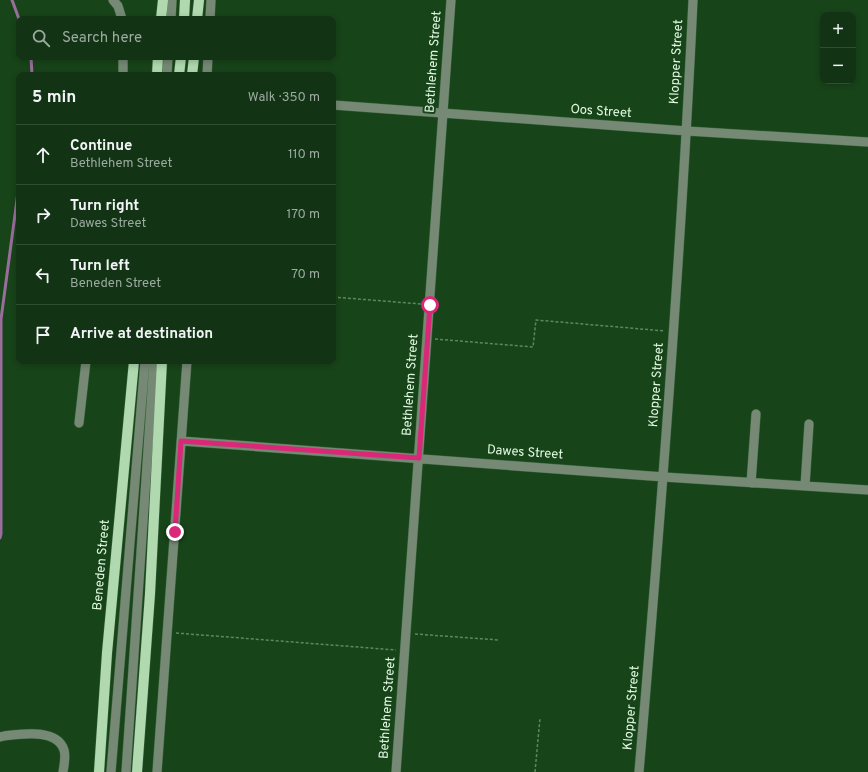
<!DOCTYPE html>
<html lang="en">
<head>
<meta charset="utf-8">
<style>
  :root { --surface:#123314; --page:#1b3b1d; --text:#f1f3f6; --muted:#9caaa0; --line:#314e34 }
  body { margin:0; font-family:Overpass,sans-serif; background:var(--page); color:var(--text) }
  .controls { position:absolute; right:12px; top:12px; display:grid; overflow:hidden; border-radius:8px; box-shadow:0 2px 6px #0003 }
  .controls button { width:36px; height:36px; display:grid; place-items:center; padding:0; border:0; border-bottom:1px solid var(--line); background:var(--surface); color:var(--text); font:20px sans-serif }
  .stop { position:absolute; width:12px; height:12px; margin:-9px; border:3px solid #db2777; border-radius:50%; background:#fff }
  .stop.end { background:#db2777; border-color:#fff; box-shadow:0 1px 4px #0008 }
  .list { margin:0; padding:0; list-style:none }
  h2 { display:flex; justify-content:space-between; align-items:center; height:52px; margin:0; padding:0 16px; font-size:17px }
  h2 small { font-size:13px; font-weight:400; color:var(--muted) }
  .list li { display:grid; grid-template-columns:26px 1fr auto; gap:12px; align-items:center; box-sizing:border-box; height:60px; padding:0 16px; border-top:1px solid var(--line) }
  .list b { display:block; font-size:15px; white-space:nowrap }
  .list p { margin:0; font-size:13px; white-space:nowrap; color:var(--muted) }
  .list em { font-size:13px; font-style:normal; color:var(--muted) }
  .icon { flex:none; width:22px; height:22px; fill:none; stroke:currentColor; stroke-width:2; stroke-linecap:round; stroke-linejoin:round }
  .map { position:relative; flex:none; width:868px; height:772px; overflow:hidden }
  .search { position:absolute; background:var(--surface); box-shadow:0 2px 6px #0003; left:16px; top:16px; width:320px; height:44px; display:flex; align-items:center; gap:10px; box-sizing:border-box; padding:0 14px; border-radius:8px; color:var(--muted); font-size:15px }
  .panel { position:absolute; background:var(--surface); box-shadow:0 2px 6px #0003; left:16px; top:72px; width:320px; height:292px; border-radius:8px }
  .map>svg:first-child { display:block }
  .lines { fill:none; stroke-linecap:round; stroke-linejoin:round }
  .stream { stroke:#996e9c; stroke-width:3 }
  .minor-casing { stroke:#38613a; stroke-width:10 }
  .major-casing { stroke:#38613a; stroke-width:11 }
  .path { stroke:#618663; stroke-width:1.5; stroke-dasharray:3 2; stroke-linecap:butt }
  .minor { stroke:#758975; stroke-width:9 }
  .major { stroke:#b0d9af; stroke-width:10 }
  .route { stroke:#db2777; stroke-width:5 }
  .labels { text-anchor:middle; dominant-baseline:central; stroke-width:4; stroke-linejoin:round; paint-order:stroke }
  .street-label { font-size:13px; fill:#e0f9e0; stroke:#18441a }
</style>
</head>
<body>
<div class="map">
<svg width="868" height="772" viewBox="0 0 868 772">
  <rect width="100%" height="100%" fill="#18441a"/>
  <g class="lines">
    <path class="stream" d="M12,0l7,19
      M31,57l1,18
      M0,538l1,-4v-215l18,-134"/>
    <g class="minor-casing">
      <path id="minor" d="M113,0l5,6 4,13
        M171,19l1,-19
        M210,19l1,-19
        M123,75v-18
        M167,75l1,-18
        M207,75l1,-18
        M333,105l354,26 181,11
        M79,423l7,-62
        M181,441l483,36 204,13
        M751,483l5,-69
        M805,486l4,-62
        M0,737l4,-1c17,-2 53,-8 60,14 2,6 0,16 -1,22
        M111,772l34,-411
        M126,772l28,-411
        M157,772l30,-411
        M396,772l55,-772
        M639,772c22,-257 42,-514 54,-772"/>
    </g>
    <g class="major-casing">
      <path id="major" d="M161,19l2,-19
        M184,19l1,-19
        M197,19l2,-19
        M157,75l1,-18
        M179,75l2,-18
        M192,75l2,-18
        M99,772l8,-119 27,-292
        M137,772l13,-178 12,-233"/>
    </g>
    <path class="path" d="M333,297l88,7
      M435,339l98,8 3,-27 129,11
      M176,633l220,17
      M415,634l84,6
      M535,772l5,-54"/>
    <use href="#minor" class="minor"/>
    <use href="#major" class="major"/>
  </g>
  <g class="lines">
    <path class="route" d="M175,532l6,-91 238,17 11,-153"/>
  </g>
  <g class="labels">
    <g class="street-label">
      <text transform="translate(434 62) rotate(-86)">Bethlehem Street</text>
      <text transform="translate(677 62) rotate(-87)">Klopper Street</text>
      <text transform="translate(601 112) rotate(4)">Oos Street</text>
      <text transform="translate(411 385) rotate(-86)">Bethlehem Street</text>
      <text transform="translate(657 385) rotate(-86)">Klopper Street</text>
      <text transform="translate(525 453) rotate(4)">Dawes Street</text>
      <text transform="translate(102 565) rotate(-85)">Beneden Street</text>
      <text transform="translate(388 708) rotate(-86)">Bethlehem Street</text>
      <text transform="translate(632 708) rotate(-85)">Klopper Street</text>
    </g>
  </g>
</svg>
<div class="controls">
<button>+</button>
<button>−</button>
</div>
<div class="stop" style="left:430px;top:305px"></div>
<div class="stop end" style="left:175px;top:532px"></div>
<div class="search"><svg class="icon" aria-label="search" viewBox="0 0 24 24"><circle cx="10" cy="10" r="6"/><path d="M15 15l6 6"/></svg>Search here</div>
<section class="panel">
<h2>5 min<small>Walk · 350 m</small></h2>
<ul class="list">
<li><svg class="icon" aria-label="ahead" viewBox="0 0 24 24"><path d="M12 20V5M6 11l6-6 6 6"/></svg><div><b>Continue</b><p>Bethlehem Street</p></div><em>110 m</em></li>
<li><svg class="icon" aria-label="right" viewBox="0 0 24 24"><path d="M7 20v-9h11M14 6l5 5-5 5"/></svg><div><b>Turn right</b><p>Dawes Street</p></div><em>170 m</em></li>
<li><svg class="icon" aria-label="left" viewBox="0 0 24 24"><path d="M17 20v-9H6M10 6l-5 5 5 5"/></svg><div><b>Turn left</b><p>Beneden Street</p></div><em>70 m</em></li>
<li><svg class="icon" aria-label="arrive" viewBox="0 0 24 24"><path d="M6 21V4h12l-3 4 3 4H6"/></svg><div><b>Arrive at destination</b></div></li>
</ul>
</section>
</div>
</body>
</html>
